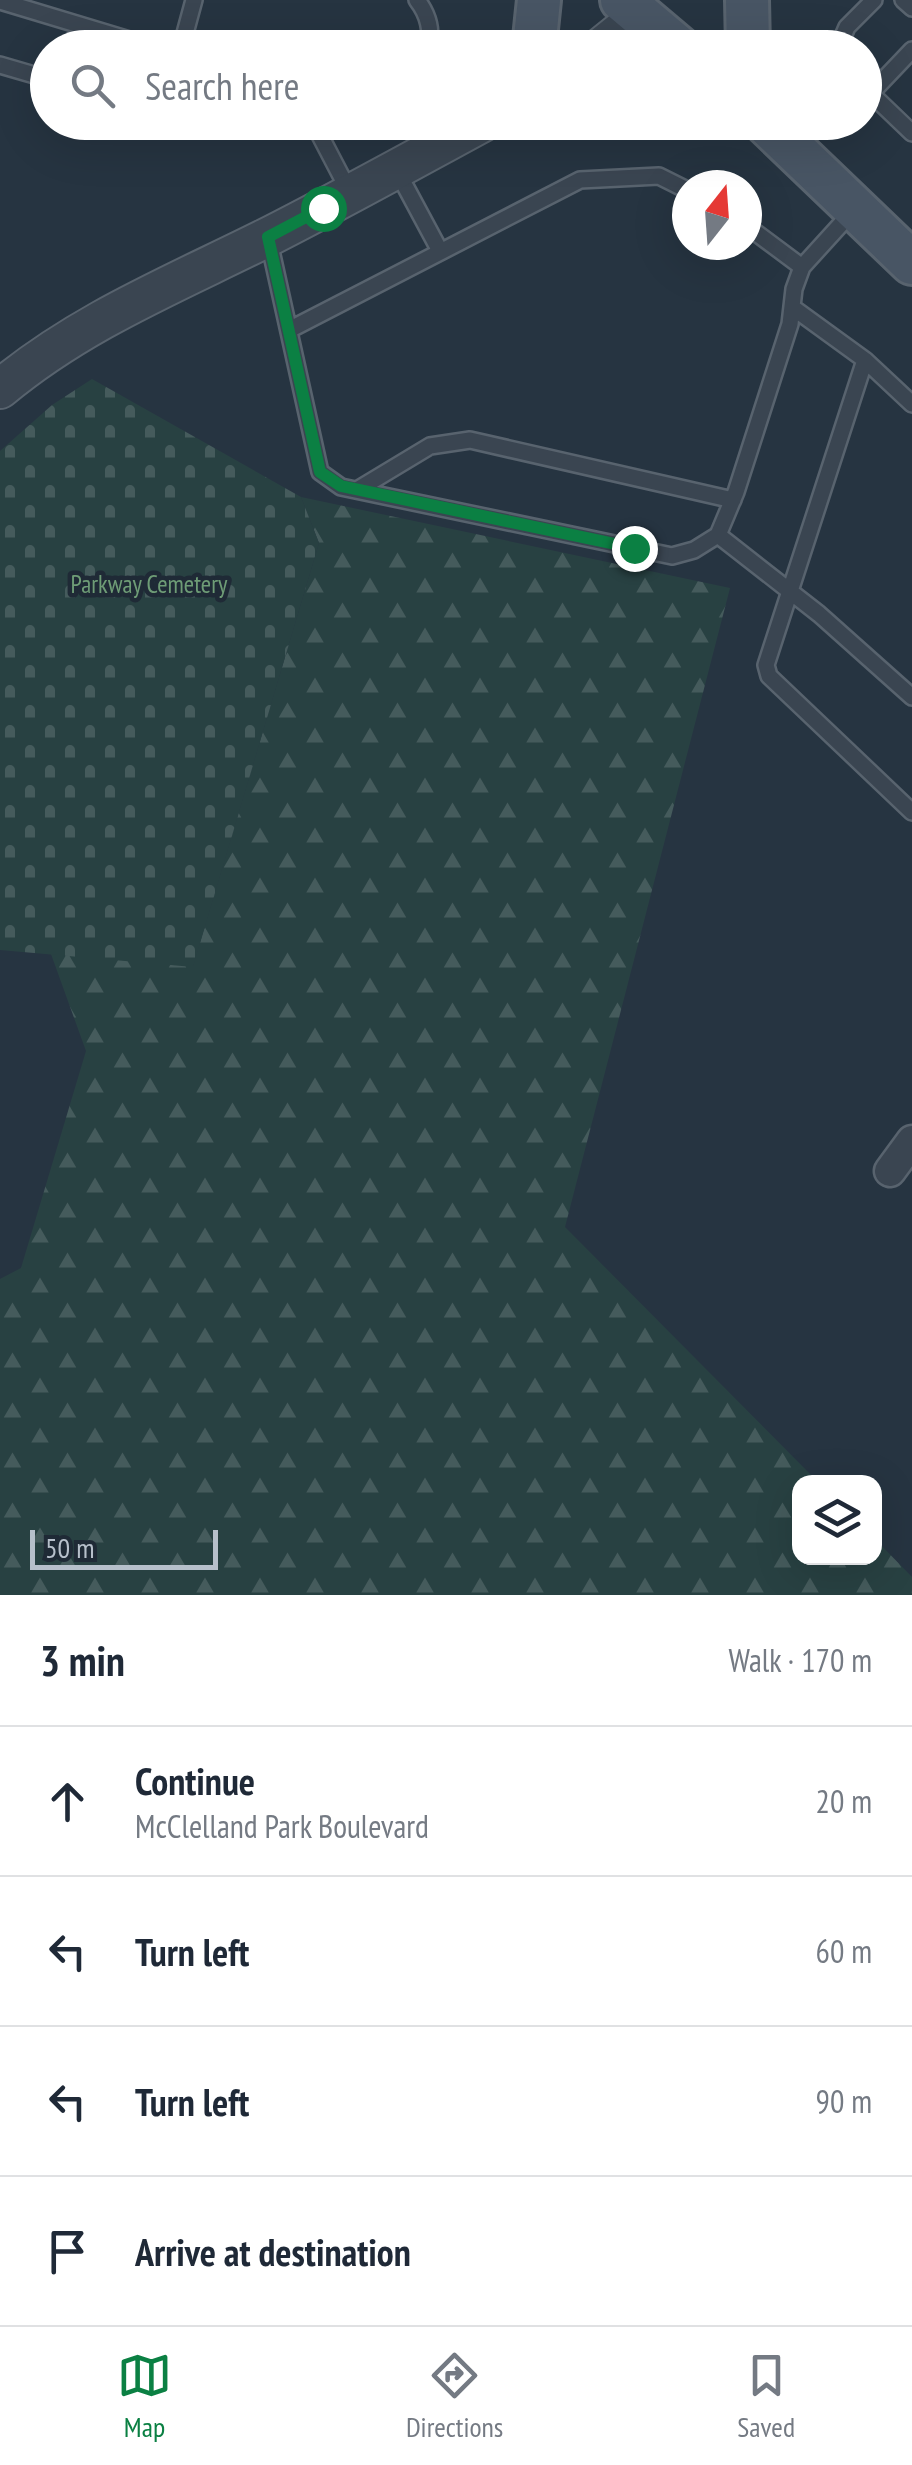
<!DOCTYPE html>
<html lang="en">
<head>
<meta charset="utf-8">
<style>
  :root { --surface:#fff; --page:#f2f2f3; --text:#1f2937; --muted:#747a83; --line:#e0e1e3; --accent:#0b8043 }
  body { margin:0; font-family:"PT Sans Narrow",sans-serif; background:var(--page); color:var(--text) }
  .controls { position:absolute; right:30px; bottom:30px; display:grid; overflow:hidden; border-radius:20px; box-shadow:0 10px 40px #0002 }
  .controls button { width:90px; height:90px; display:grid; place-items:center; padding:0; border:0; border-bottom:2px solid var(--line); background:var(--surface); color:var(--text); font:50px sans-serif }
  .compass { position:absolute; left:672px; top:170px; width:90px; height:90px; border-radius:50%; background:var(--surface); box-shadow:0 10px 40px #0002; rotate:17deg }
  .scale { position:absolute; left:30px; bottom:25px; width:188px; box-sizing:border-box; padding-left:10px; border:5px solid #b7c0cb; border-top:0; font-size:28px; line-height:35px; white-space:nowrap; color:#b7c0cb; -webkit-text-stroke:8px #1f2a36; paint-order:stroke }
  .stop { position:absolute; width:30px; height:30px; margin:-22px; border:8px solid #0b8043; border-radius:50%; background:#fff }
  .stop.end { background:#0b8043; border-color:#fff; box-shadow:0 2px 10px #0008 }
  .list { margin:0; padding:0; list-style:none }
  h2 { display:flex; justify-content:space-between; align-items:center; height:130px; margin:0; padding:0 40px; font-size:42px }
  h2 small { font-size:32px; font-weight:400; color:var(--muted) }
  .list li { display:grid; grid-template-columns:65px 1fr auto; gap:30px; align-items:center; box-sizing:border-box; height:150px; padding:0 40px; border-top:2px solid var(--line) }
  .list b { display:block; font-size:38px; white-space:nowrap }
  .list p { margin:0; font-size:32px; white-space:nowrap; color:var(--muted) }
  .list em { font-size:32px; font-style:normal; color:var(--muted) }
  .icon { flex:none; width:55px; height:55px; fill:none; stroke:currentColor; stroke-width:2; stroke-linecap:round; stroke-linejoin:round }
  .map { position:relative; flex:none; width:912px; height:1595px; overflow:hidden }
  .search { position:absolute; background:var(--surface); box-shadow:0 10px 40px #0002; left:30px; right:30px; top:30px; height:110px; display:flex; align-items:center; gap:25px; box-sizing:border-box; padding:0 35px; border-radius:55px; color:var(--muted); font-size:38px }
  .sheet { height:730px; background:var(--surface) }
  nav { display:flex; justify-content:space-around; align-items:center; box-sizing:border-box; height:140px; border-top:2px solid var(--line); background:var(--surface); font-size:28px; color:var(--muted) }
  nav a { display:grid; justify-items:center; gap:5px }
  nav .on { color:var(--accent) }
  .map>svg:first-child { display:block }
  .forest { fill:url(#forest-firs) }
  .cemetery { fill:url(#cemetery-stones) }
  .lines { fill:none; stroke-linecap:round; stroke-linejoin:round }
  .service-casing { stroke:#58636e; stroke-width:20 }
  .minor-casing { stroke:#58636e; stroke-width:35 }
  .tertiary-casing { stroke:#58636e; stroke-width:42 }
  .secondary-casing { stroke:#58636e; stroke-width:48 }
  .service { stroke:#3a4551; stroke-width:15 }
  .minor { stroke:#3a4551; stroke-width:30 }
  .tertiary { stroke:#3a4551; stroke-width:38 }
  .secondary { stroke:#485564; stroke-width:42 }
  .route { stroke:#0b8043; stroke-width:12 }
  .labels { text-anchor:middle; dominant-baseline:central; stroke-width:9; stroke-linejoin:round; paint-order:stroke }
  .park-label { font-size:25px; fill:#6e9c76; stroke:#1f2a36 }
</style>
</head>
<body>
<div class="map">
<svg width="912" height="1595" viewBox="0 0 912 1595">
  <defs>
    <pattern id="forest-firs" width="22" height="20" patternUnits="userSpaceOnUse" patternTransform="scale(2.5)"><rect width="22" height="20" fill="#284142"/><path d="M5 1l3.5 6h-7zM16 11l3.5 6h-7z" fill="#455b5c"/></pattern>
    <pattern id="cemetery-stones" width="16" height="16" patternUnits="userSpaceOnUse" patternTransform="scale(2.5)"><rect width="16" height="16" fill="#284142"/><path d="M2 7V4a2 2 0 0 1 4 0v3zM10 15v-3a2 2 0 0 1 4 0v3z" fill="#455b5c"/></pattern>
  </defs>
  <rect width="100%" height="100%" fill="#263441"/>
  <path class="forest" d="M301,497l429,91 -165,639 253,255h-18v76h74l1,-19 37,38v18h-912v-316l21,-11 65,-217 -35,-97 142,12 126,-423z"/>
  <path class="cemetery" d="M92,379l209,118 18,46 -126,424 -193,-17v-499l52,-46z"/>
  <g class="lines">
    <g class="service-casing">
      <path id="service" d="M417,0c10,13 18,33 8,48
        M903,0l9,8
        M0,1l156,47
        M181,48l13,-48
        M838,48l9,-21 27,-27
        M0,65l48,14
        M864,87l48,46
        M871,93l41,-43
        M313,122l37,71
        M396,169l44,82
        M747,226l55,41
        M268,237l52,235 21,15 331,69 22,-6 24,-15 18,-43 54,-168 4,-35 8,-22 50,-55
        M792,307l73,53 47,44
        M289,330l291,-150 79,-4 28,14
        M865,360l-99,305 3,11 143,136
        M357,490l73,-44 40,-6 263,60
        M718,535l101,79 93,83"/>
    </g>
    <g class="minor-casing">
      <path id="minor" d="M890,1171l22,-30"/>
    </g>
    <g class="tertiary-casing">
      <path id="tertiary" d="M600,48l41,-33
        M0,389c80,-67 174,-105 266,-151 73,-37 145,-77 217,-116"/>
    </g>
    <g class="secondary-casing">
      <path id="secondary" d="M622,0l57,48
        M747,0l1,48
        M534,48l5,-48
        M765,122l147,141"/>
    </g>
    <use href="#service" class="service"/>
    <use href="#minor" class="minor"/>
    <use href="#tertiary" class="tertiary"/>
    <use href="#secondary" class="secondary"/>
  </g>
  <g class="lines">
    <path class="route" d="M323,208l-55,29 52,235 21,14 293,62"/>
  </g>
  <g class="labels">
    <g class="park-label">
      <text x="149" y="584">Parkway Cemetery</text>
    </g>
  </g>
</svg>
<div class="controls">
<button><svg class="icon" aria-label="layers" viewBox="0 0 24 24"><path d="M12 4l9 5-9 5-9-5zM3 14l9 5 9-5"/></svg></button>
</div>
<svg class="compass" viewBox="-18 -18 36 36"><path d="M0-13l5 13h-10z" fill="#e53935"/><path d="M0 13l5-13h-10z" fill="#747a83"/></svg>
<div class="scale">50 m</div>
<div class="stop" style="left:323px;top:208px"></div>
<div class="stop end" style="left:634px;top:548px"></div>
<div class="search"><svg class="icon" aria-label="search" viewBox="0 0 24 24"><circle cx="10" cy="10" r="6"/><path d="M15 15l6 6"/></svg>Search here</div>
</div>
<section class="sheet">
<h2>3 min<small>Walk · 170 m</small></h2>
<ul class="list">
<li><svg class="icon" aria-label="ahead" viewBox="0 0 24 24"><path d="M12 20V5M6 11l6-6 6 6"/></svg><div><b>Continue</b><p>McClelland Park Boulevard</p></div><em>20 m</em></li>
<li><svg class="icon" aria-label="left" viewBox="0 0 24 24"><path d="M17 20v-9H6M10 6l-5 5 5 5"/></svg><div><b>Turn left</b></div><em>60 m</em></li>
<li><svg class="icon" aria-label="left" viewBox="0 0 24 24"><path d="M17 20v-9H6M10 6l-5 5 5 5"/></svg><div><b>Turn left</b></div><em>90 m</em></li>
<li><svg class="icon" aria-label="arrive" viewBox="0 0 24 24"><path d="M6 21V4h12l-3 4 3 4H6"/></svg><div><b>Arrive at destination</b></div></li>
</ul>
</section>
<nav>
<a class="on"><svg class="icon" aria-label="map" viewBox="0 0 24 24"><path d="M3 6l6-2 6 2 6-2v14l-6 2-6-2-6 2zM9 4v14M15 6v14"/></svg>Map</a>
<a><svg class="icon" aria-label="directions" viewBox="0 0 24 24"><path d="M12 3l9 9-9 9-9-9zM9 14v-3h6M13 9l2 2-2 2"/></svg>Directions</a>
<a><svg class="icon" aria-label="saved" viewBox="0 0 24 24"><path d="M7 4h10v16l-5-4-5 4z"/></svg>Saved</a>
</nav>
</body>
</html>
